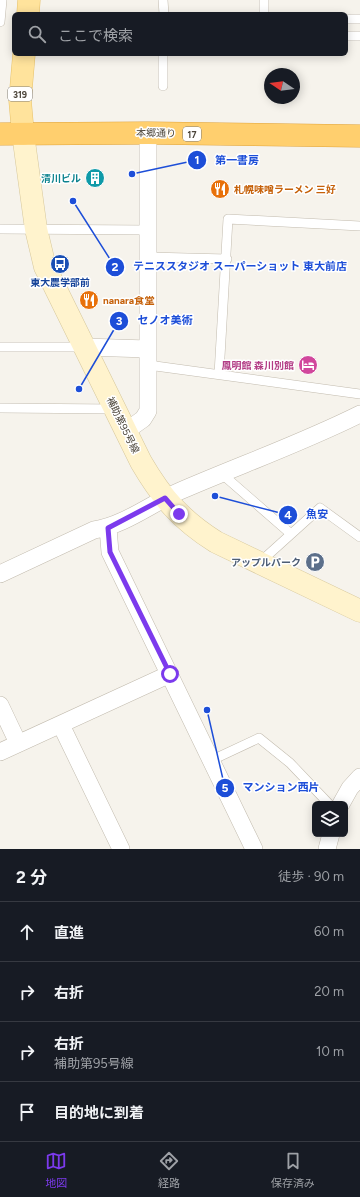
<!DOCTYPE html>
<html lang="ja">
<head>
<meta charset="utf-8">
<style>
  :root { --surface:#171b24; --page:#20242c; --text:#f1f3f6; --muted:#9ea1a6; --line:#363941; --accent:#7c3aed }
  body { margin:0; font-family:Figtree,"Noto Sans JP",sans-serif; background:var(--page); color:var(--text) }
  .controls { position:absolute; right:12px; bottom:12px; display:grid; overflow:hidden; border-radius:6px; box-shadow:0 2px 10px #0003 }
  .controls button { width:36px; height:36px; display:grid; place-items:center; padding:0; border:0; border-bottom:1px solid var(--line); background:var(--surface); color:var(--text); font:20px sans-serif }
  .compass { position:absolute; left:264px; top:68px; width:36px; height:36px; border-radius:50%; background:var(--surface); box-shadow:0 2px 10px #0003; rotate:283deg }
  .stop { position:absolute; width:12px; height:12px; margin:-9px; border:3px solid #7c3aed; border-radius:50%; background:#fff }
  .stop.end { background:#7c3aed; border-color:#fff; box-shadow:0 1px 4px #0008 }
  .list { margin:0; padding:0; list-style:none }
  h2 { display:flex; justify-content:space-between; align-items:center; height:52px; margin:0; padding:0 16px; font-size:17px }
  h2 small { font-size:13px; font-weight:400; color:var(--muted) }
  .list li { display:grid; grid-template-columns:26px 1fr auto; gap:12px; align-items:center; box-sizing:border-box; height:60px; padding:0 16px; border-top:1px solid var(--line) }
  .list b { display:block; font-size:15px; white-space:nowrap }
  .list p { margin:0; font-size:13px; white-space:nowrap; color:var(--muted) }
  .list em { font-size:13px; font-style:normal; color:var(--muted) }
  .icon { flex:none; width:22px; height:22px; fill:none; stroke:currentColor; stroke-width:2; stroke-linecap:round; stroke-linejoin:round }
  .map { position:relative; flex:none; width:360px; height:849px; overflow:hidden }
  .search { position:absolute; background:var(--surface); box-shadow:0 2px 10px #0003; left:12px; right:12px; top:12px; height:44px; display:flex; align-items:center; gap:10px; box-sizing:border-box; padding:0 14px; border-radius:6px; color:var(--muted); font-size:15px }
  .sheet { height:292px; background:var(--surface) }
  nav { display:flex; justify-content:space-around; align-items:center; box-sizing:border-box; height:56px; border-top:1px solid var(--line); background:var(--surface); font-size:11px; color:var(--muted) }
  nav a { display:grid; justify-items:center; gap:2px }
  nav .on { color:var(--accent) }
  .map>svg:first-child { display:block }
  .lines { fill:none; stroke-linecap:round; stroke-linejoin:round }
  .lane-casing { stroke:#c2bbae; stroke-width:10 }
  .street-casing { stroke:#c2bbae; stroke-width:18 }
  .secondary-casing { stroke:#d6c79b; stroke-width:23 }
  .primary-casing { stroke:#e6c16a; stroke-width:23 }
  .highway-casing { stroke:#e0a43c; stroke-width:23 }
  .lane { stroke:#fff; stroke-width:9 }
  .street { stroke:#fff; stroke-width:17 }
  .secondary { stroke:#fff3cd; stroke-width:22 }
  .primary { stroke:#ffe39c; stroke-width:22 }
  .highway { stroke:#ffcf6e; stroke-width:22 }
  .route { stroke:#7c3aed; stroke-width:5 }
  .labels { text-anchor:middle; dominant-baseline:central; stroke-width:3; stroke-linejoin:round; paint-order:stroke }
  .shield { fill:#fff; stroke:#817c74; stroke-width:1 }
  .shield-label { font-size:9px; font-weight:bold; fill:#4b4439 }
  .street-label { font-size:10px; fill:#4b4439; stroke:#fff }
  .culture-label { font-size:10px; font-weight:bold; fill:#0d838f; stroke:#fff; text-anchor:end }
  .food-label { font-size:10px; font-weight:bold; fill:#c56008; stroke:#fff; text-anchor:start }
  .transit-label { font-size:10px; font-weight:bold; fill:#164399; stroke:#fff }
  .hotel-label { font-size:10px; font-weight:bold; fill:#b23c85; stroke:#fff; text-anchor:end }
  .service-label { font-size:10px; font-weight:bold; fill:#4e5e75; stroke:#fff; text-anchor:end }
  .leader { fill:none; stroke:#1d4ed8; stroke-width:1.5 }
  .callout-dot { fill:#1d4ed8; stroke:#fff; stroke-width:1.5 }
  .mark-label { font-size:12px; text-anchor:middle; font-weight:bold; fill:#fff }
  .callout-label { font-size:11px; text-anchor:middle; font-weight:bold; fill:#1d4ed8; stroke:#fff; stroke-width:3; stroke-linejoin:round; paint-order:stroke }
</style>
</head>
<body>
<div class="map">
<svg width="360" height="849" viewBox="0 0 360 849">
  <rect width="100%" height="100%" fill="#f6f3ec"/>
  <g class="lines">
    <g class="lane-casing">
      <path id="lane" d="M163,0l1,14
        M264,14v-14
        M346,19h14
        M0,22l2,-22
        M346,36h14
        M163,86v-32
        M0,229l148,1
        M149,257l78,2
        M0,347h84
        M148,365l212,29
        M219,374l9,-155 132,7
        M0,408l115,1
        M222,474l69,60
        M259,563l61,-55 40,29
        M212,760l47,-22 31,25 39,41"/>
    </g>
    <g class="street-casing">
      <path id="street" d="M84,347l64,2
        M126,431l17,-12 5,-8v-278
        M108,528l2,24 144,297
        M0,574l94,-44c31,-5 58,-27 86,-39 60,-26 122,-48 180,-77
        M0,705l18,38
        M61,725l60,124
        M0,752l170,-78
        M341,804l9,-16 10,-11
        M327,849l4,-15"/>
    </g>
    <g class="secondary-casing">
      <path id="secondary" d="M23,134l13,95 9,38 96,195c21,36 40,58 75,80l144,69"/>
    </g>
    <g class="primary-casing">
      <path id="primary" d="M28,14l1,-14
        M23,134l-3,-34 4,-46"/>
    </g>
    <g class="highway-casing">
      <path id="highway" d="M0,134l148,-1 212,3"/>
    </g>
    <use href="#lane" class="lane"/>
    <use href="#street" class="street"/>
    <use href="#secondary" class="secondary"/>
    <use href="#primary" class="primary"/>
    <use href="#highway" class="highway"/>
  </g>
  <g class="lines">
    <path class="route" d="M170,674l-60,-122 -2,-24 57,-30 14,16"/>
  </g>
  <defs>
    <g id="building-disc" transform="scale(1)"><circle r="9.5" fill="#0f9aa8" stroke="#fff"/><path d="M-4-6H4V6H1V3H-1V6H-4ZM-2.5-4.3h1.7v1.8h-1.7ZM.8-4.3h1.7v1.8H.8ZM-2.5-1h1.7V.8h-1.7ZM.8-1h1.7V.8H.8Z" fill="#fff"/></g>
    <g id="restaurant-disc" transform="scale(1)"><circle r="9.5" fill="#e8710a" stroke="#fff"/><path d="M-5-6h1v4h1v-4h1v4h1v-4h1v5L-1.5 .5V6h-2V.5L-5-1ZM5-6V6H3V1.5H1.5Q1.5-4 5-6Z" fill="#fff"/></g>
    <g id="bus-disc" transform="scale(1)"><circle r="9.5" fill="#1a4fb4" stroke="#fff"/><path d="M-5-6H5V4H4V6H2V4H-2V6H-4V4H-5ZM-3.5-4V0h7V-4ZM-3.5 1.2v1.5H-2V1.2ZM2 1.2v1.5H3.5V1.2Z" fill="#fff"/></g>
    <g id="hotel-disc" transform="scale(1)"><circle r="9.5" fill="#d1479c" stroke="#fff"/><path d="M-6-4.5h1.5V1H6V5H4.5V3h-9V5H-6ZM-4 0a1.8 1.8 0 1 1 3.6 0ZM.5 0V-2.5h3Q6-2.5 6 0Z" fill="#fff"/></g>
    <g id="parking-disc" transform="scale(1)"><circle r="9.5" fill="#5c6f8a" stroke="#fff"/><path d="M-3.5-5.5H1a3.5 3.5 0 0 1 0 7H-1V5.5H-3.5ZM-1-3.4V-.6H.8a1.4 1.4 0 0 0 0-2.8Z" fill="#fff"/></g>
  </defs>
  <g fill-rule="evenodd">
    <use href="#building-disc" x="95" y="178"/>
    <use href="#restaurant-disc" x="220" y="189"/>
    <use href="#bus-disc" x="60" y="264"/>
    <use href="#restaurant-disc" x="89" y="300"/>
    <use href="#hotel-disc" x="308" y="365"/>
    <use href="#parking-disc" x="315" y="562"/>
  </g>
  <g class="labels">
    <g class="shield">
      <rect x="8" y="87" width="24" height="14" rx="3"/>
      <rect x="183" y="127" width="18" height="14" rx="3"/>
    </g>
    <g class="shield-label">
      <text x="20" y="94">319</text>
      <text x="192" y="134">17</text>
    </g>
    <g class="street-label">
      <text transform="translate(156 133) rotate(1)">本郷通り</text>
      <text transform="translate(123 425) rotate(64)">補助第95号線</text>
    </g>
    <g class="culture-label">
      <text x="81" y="178">清川ビル</text>
    </g>
    <g class="food-label">
      <text x="234" y="189">札幌味噌ラーメン 三好</text>
      <text x="103" y="300">nanara食堂</text>
    </g>
    <g class="transit-label">
      <text x="60" y="282">東大農学部前</text>
    </g>
    <g class="hotel-label">
      <text x="294" y="365">鳳明館 森川別館</text>
    </g>
    <g class="service-label">
      <text x="301" y="562">アップルパーク</text>
    </g>
  </g>
  <path class="leader" d="M132 174L197 160M73 201L115 267M79 389L119 321M215 496L288 515M207 710L225 788"/>
  <g class="callout-dot">
    <circle cx="132" cy="174" r="4"/>
    <circle cx="73" cy="201" r="4"/>
    <circle cx="79" cy="389" r="4"/>
    <circle cx="215" cy="496" r="4"/>
    <circle cx="207" cy="710" r="4"/>
    <circle cx="197" cy="160" r="10"/>
    <circle cx="115" cy="267" r="10"/>
    <circle cx="119" cy="321" r="10"/>
    <circle cx="288" cy="515" r="10"/>
    <circle cx="225" cy="788" r="10"/>
  </g>
  <g class="mark-label">
    <text x="197" y="164">1</text>
    <text x="115" y="271">2</text>
    <text x="119" y="325">3</text>
    <text x="288" y="519">4</text>
    <text x="225" y="792">5</text>
  </g>
  <g class="callout-label">
    <text x="237" y="164">第一書房</text>
    <text x="240" y="270">テニススタジオ スーパーショット 東大前店</text>
    <text x="165" y="324">セノオ美術</text>
    <text x="317" y="518">魚安</text>
    <text x="281" y="791">マンション西片</text>
  </g>
</svg>
<div class="controls">
<button><svg class="icon" aria-label="layers" viewBox="0 0 24 24"><path d="M12 4l9 5-9 5-9-5zM3 14l9 5 9-5"/></svg></button>
</div>
<svg class="compass" viewBox="-18 -18 36 36"><path d="M0-13l5 13h-10z" fill="#e53935"/><path d="M0 13l5-13h-10z" fill="#9ea1a6"/></svg>
<div class="stop" style="left:170px;top:674px"></div>
<div class="stop end" style="left:179px;top:514px"></div>
<div class="search"><svg class="icon" aria-label="search" viewBox="0 0 24 24"><circle cx="10" cy="10" r="6"/><path d="M15 15l6 6"/></svg>ここで検索</div>
</div>
<section class="sheet">
<h2>2 分<small>徒歩 · 90 m</small></h2>
<ul class="list">
<li><svg class="icon" aria-label="ahead" viewBox="0 0 24 24"><path d="M12 20V5M6 11l6-6 6 6"/></svg><div><b>直進</b></div><em>60 m</em></li>
<li><svg class="icon" aria-label="right" viewBox="0 0 24 24"><path d="M7 20v-9h11M14 6l5 5-5 5"/></svg><div><b>右折</b></div><em>20 m</em></li>
<li><svg class="icon" aria-label="right" viewBox="0 0 24 24"><path d="M7 20v-9h11M14 6l5 5-5 5"/></svg><div><b>右折</b><p>補助第95号線</p></div><em>10 m</em></li>
<li><svg class="icon" aria-label="arrive" viewBox="0 0 24 24"><path d="M6 21V4h12l-3 4 3 4H6"/></svg><div><b>目的地に到着</b></div></li>
</ul>
</section>
<nav>
<a class="on"><svg class="icon" aria-label="map" viewBox="0 0 24 24"><path d="M3 6l6-2 6 2 6-2v14l-6 2-6-2-6 2zM9 4v14M15 6v14"/></svg>地図</a>
<a><svg class="icon" aria-label="directions" viewBox="0 0 24 24"><path d="M12 3l9 9-9 9-9-9zM9 14v-3h6M13 9l2 2-2 2"/></svg>経路</a>
<a><svg class="icon" aria-label="saved" viewBox="0 0 24 24"><path d="M7 4h10v16l-5-4-5 4z"/></svg>保存済み</a>
</nav>
</body>
</html>
